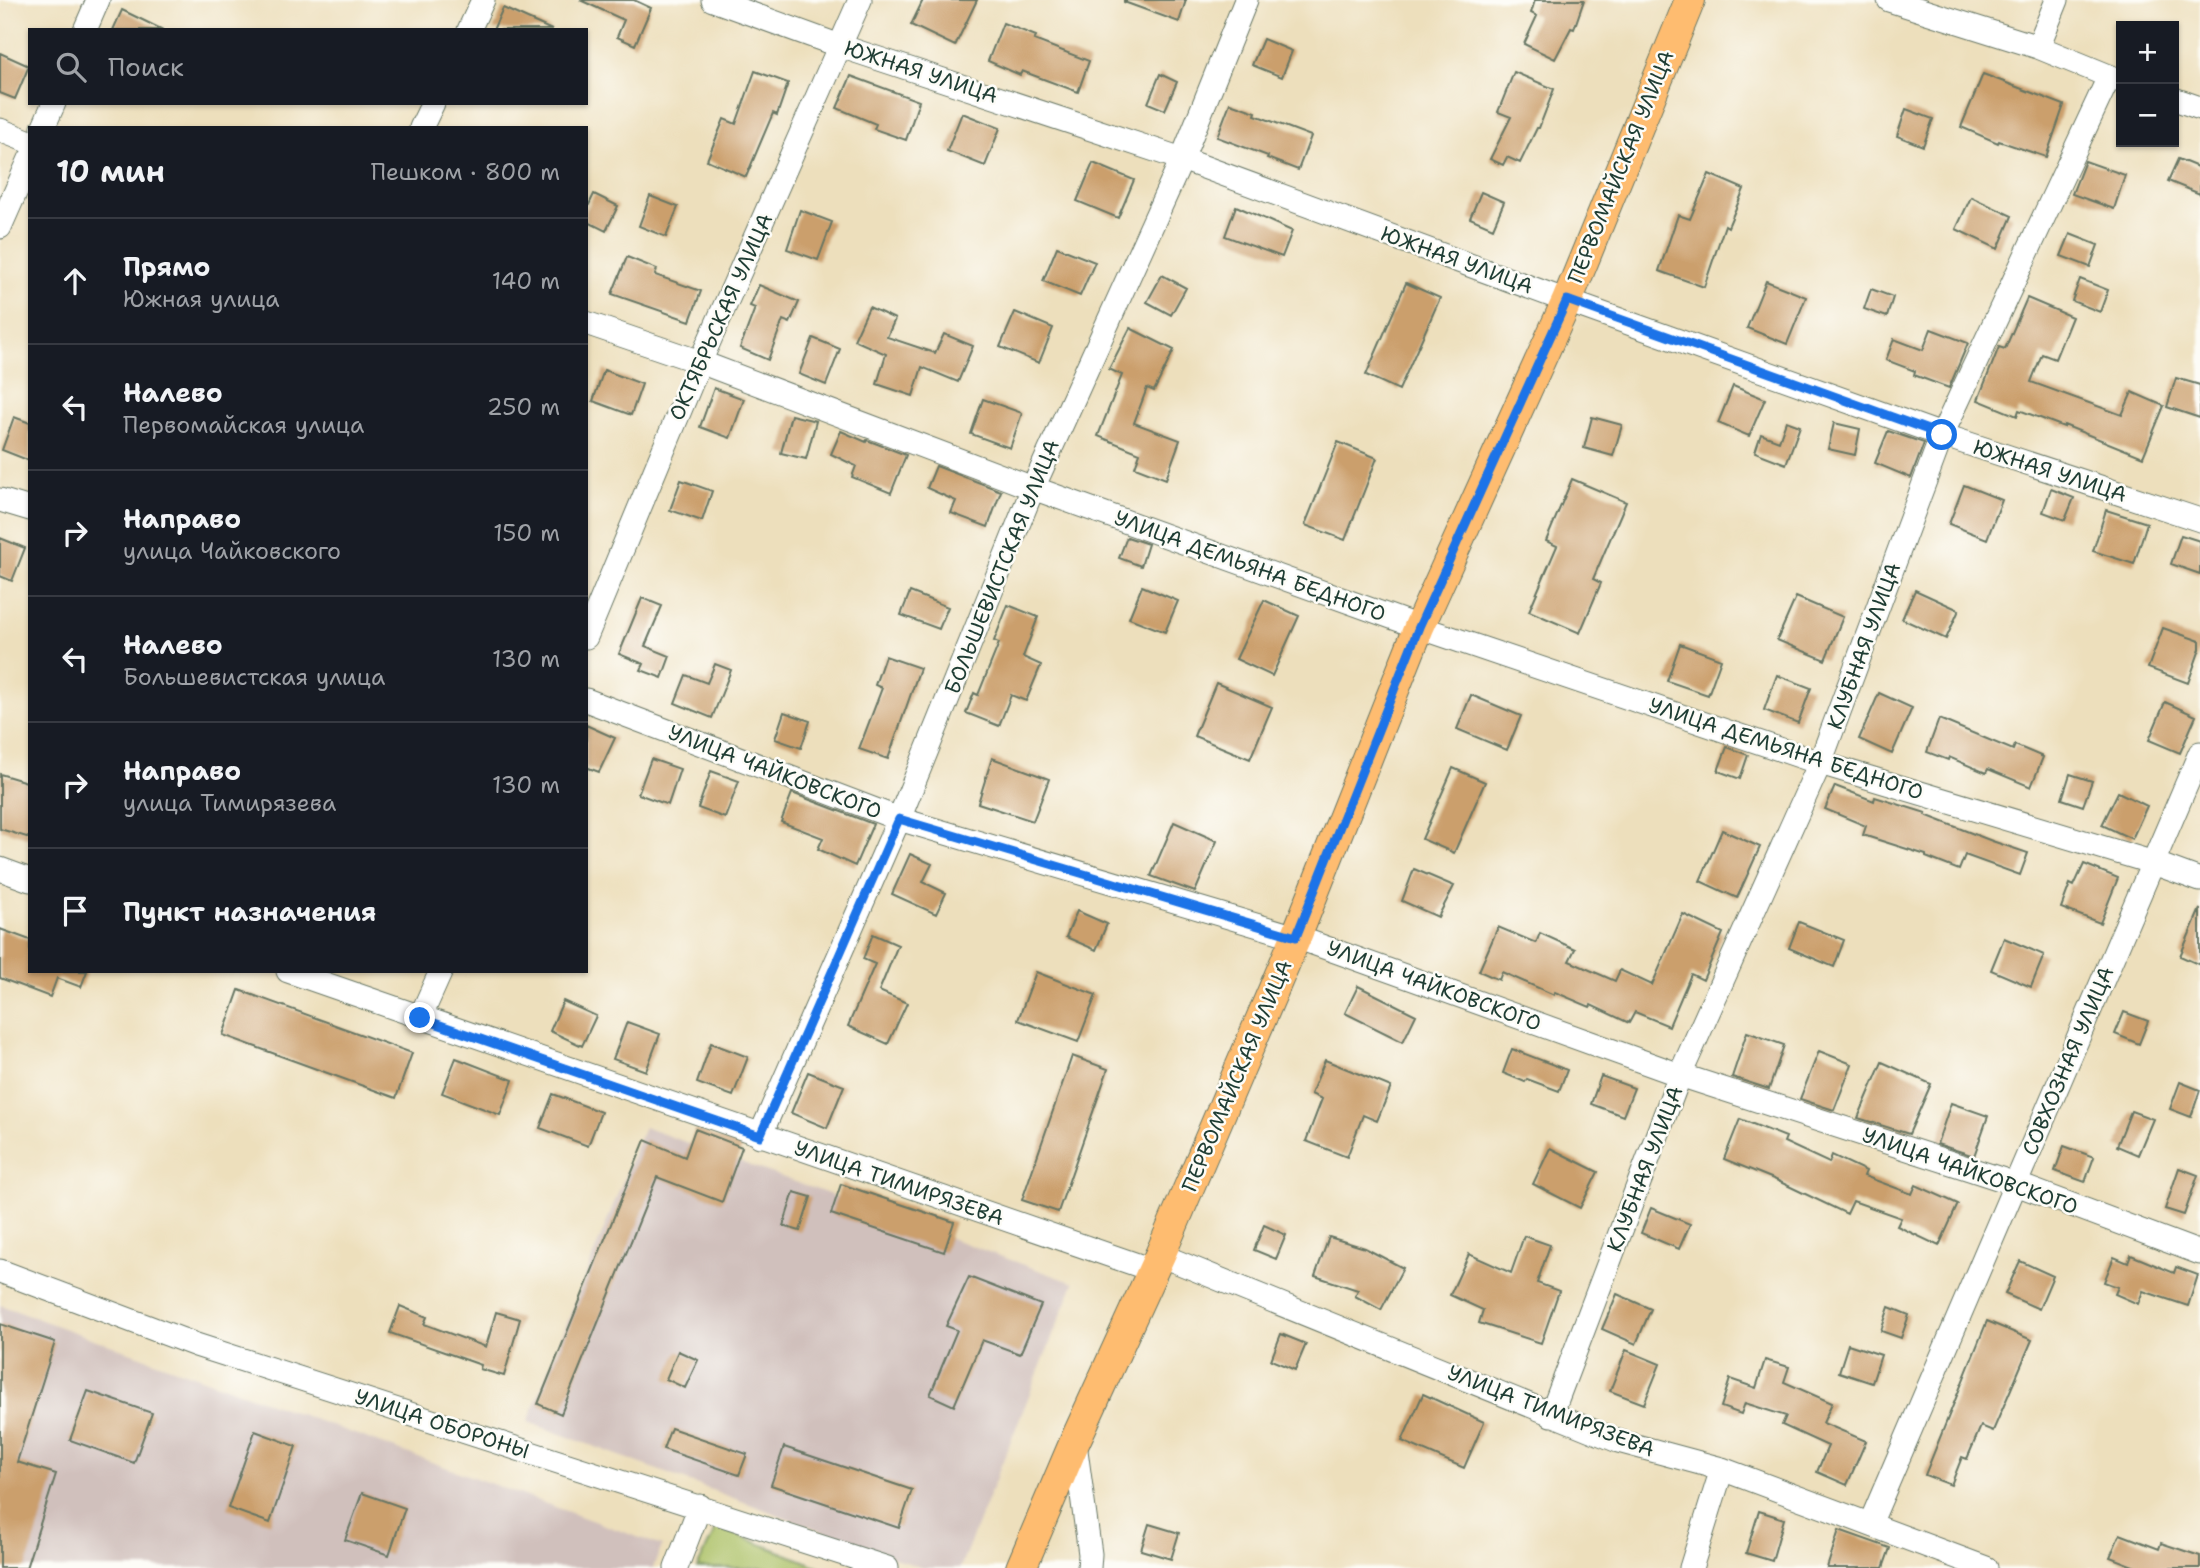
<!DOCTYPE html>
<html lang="ru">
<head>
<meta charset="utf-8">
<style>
  :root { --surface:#171b24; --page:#242831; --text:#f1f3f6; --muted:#9ea1a6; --line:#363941 }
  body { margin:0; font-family:"Shantell Sans",sans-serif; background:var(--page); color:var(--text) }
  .controls { position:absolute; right:21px; top:21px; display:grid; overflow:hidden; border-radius:0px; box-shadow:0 2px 5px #0004 }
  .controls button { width:63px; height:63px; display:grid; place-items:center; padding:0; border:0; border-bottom:2px solid var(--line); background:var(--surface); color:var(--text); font:35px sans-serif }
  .stop { position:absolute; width:21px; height:21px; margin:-16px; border:5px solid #1a73e8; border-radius:50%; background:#fff }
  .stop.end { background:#1a73e8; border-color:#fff; box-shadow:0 2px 7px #0008 }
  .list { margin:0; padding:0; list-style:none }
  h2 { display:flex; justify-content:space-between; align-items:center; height:91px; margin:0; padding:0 28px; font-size:30px }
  h2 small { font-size:23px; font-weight:400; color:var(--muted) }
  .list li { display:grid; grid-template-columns:46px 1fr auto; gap:21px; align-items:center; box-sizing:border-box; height:126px; padding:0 28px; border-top:2px solid var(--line) }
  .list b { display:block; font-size:26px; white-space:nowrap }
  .list p { margin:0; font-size:23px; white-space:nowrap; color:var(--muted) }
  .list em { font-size:23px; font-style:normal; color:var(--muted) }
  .icon { flex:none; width:38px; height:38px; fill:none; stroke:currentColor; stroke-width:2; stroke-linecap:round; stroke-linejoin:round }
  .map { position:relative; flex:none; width:2200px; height:1568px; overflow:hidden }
  .search { position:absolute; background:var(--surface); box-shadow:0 2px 5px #0004; left:28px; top:28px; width:560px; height:77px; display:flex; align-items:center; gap:18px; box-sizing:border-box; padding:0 24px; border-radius:0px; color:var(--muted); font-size:26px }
  .panel { position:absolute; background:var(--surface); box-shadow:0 2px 5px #0004; left:28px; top:126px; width:560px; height:847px; border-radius:0px }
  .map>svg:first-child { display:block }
  .industrial { fill:#d0c0bc }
  .green { fill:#aac064; stroke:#647e4c; stroke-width:2 }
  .building { fill:#cb9f6c }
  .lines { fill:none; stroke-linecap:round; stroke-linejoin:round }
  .minor-casing { stroke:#677664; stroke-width:25 }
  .major-casing { stroke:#677664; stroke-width:32 }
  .minor { stroke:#fff; stroke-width:23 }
  .major { stroke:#febc70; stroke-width:30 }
  .route { stroke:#1a73e8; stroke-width:9 }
  .labels { text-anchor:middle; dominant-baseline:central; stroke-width:5; stroke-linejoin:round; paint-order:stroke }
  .street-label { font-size:21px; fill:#1f3d34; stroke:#fdfcf7 }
</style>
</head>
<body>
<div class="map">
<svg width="2200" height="1568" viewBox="0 0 2200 1568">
  <rect width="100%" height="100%" fill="#fdfcf7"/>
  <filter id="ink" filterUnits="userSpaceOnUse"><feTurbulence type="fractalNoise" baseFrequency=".0143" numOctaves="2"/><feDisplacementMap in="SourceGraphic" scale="14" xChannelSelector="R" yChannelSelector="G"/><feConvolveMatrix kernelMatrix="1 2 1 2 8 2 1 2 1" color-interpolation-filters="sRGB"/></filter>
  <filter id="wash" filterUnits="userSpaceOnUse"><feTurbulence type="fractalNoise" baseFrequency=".00686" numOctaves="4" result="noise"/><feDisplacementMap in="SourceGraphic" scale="28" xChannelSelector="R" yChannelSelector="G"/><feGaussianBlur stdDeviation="1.57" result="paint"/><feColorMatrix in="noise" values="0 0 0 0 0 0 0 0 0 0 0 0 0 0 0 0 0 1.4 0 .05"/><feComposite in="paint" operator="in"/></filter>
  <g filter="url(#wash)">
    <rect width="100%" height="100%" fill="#eddfbc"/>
    <path class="industrial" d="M644,1127l430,156 -114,285h-38l-394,-146z
      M0,1305l662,241 -9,22h-653z"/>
    <path class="green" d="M717,1527l105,41h-125z"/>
    <g id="blocks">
      <path class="building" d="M580,0h54l17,8 -16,37 -18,-8 7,-17z
        M923,0h54l-22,46 -44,-21z
        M1124,0h62l-7,22 -55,-20z
        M1535,0h49l-10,29 -3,-1 -16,31 -31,-15 13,-28 -6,-3z
        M503,8l49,22h-59z
        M122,10l41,20h-50z
        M1003,23l33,13 -2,4 55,21 -11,31 -56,-21 -2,4 -32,-14z
        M1263,39l29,12 -10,26 -30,-12z
        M0,53l29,13 -14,33 -15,-6z
        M755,71l33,12 -11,32 -4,-2 -27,64 -39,-17 17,-41 12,5z
        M1514,72l40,17 -15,39h-2l-17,35 -13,-6 -4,8 -13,-6 21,-42 -13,-5z
        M1160,74l17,8 -12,28 -17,-7z
        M1983,74l81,31 -18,52 -47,-16 -1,2 -37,-16z
        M851,76l68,25 -13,39 -32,-11 2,-5 -39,-16z
        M1230,103l26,9 -1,3 56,21 -13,34 -31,-12 1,-2 -51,-19z
        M1906,109l27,10 -10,27 -26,-10z
        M962,113l38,15 -15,38 -38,-15z
        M2178,159l22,9v26l-32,-13z
        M2085,161l40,14 -11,34 -42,-15z
        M1093,163l41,17 -16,38 -41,-17z
        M1709,174l35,15 -16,38 -3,-2 -21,62 -45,-16 19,-56 12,4z
        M1481,192l23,10 -11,26 -23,-10z
        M594,194l24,12 -12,25 -20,-10v-10z
        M650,196l28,11 -12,30 -27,-11z
        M1971,197l41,19 -14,33 -42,-20z
        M1236,206l56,25 -10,26 -57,-21z
        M800,210l32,12 -14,38 -31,-11z
        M2070,234l28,11 -8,22 -29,-11z
        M1057,247l38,15 -15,34 -37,-15z
        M627,257l30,12 -2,6 46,16 -11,30 -78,-27z
        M1162,275l24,13 -15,27 -24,-13z
        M2080,279l28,11 -8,22 -28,-11z
        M1766,281l40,16 -19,47 -40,-16z
        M1406,283l34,15 -41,92 -33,-15z
        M759,285l40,17 -9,21 -7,-3 -15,40 -28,-12 15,-40 -5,-2z
        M1871,289l22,8 -6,20 -23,-8z
        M2027,298l45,19 -17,42 -13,-5 -11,28 91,33 10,-23 32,14 -21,51 -79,-32v2l-45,-17 -2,6 -39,-16 21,-53 6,2z
        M869,307l26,12 -8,18 48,16 9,-19 29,12 -15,36 -36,-15 -9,29 -36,-12 9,-30 -32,-14z
        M1015,312l38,16 -14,35 -39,-16z
        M1130,328l44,22 -20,41 -7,-3 -13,35 46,17 -14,39 -31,-12 5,-14 -42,-17 24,-61 -13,-6z
        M1931,329l37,14 -19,45 -35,-13 1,-4 -29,-11 8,-21 29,11z
        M813,338l27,11 -14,36 -27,-11z
        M604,370l38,14 -11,31 -38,-14z
        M2176,378l24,7v33l-33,-11z
        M1733,386l32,13 -16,37 -31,-13z
        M714,388l30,11 -14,39 -30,-11z
        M983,399l39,14 -12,35 -39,-14z
        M791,415l25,6 -10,38 -25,-6z
        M14,417l16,6v38l-28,-11z
        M1592,417l30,8 -9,31 -29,-8z
        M1786,421l14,5 -14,38 -31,-12 6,-18 18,7z
        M1834,423l26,6 -5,26 -27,-6z
        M841,431l25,11 1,-2 39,15 -15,38 -39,-16 4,-11 -25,-12z
        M1888,431l36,12 -13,35 -36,-15z
        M1338,442l39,16 -32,82 -40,-15z
        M936,466l65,25 -13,36 -37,-14 5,-12 -29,-13z
        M1572,479l54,23 -33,77 8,4 -21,50 -51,-22 28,-65 -11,-5z
        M681,480l31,11 -10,30 -32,-11z
        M1964,485l38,15 -15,39 -38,-15z
        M2051,489l23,9 -9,22 -22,-8z
        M2106,510l41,13 -13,41 -41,-13z
        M2181,535l19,6v33l-29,-10z
        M1127,537l21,7 -7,22 -22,-8z
        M0,538l25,10 -13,33 -12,-5z
        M1142,586l36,15 -13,31 -36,-14z
        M1915,590l44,20 -13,29 -44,-20z
        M910,592l38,15 -9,22 -38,-14z
        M1796,597l47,20 -18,43 -48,-20z
        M642,598l20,8 -17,40 25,10 -8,22 -21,-8 3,-6 -25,-10z
        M1264,600l35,16 -27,60 -36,-17z
        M1008,605l30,12 -15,40 18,8 -15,36 -15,-6 -12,31 -33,-13 8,-20 4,2 21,-52 -5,-2z
        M2163,628l37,13v8l-12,34 -40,-15z
        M1680,644l41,15 -13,36 -41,-14z
        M885,656l35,12 -32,91 -29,-10 23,-61 -7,-3z
        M715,664l16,6 -19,48 -37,-15 11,-28 21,8z
        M1777,675l34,13 -13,35 -34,-13z
        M1216,683l56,24 -22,52 -56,-23z
        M1879,693l33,15 -20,46 -33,-15z
        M1471,695l50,21 -14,34 -50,-21z
        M2165,702l31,14 -16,37 -31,-13z
        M784,712l26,9 -9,27 -26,-9z
        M1939,719l74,31 2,-5 28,12 -12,30 -43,-18 -2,4 -37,-16 -1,3 -21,-8z
        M586,725l29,13 -16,34 -13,-5z
        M1727,747l21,8 -8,24 -22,-8z
        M992,758l57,21 -16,42 -55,-18z
        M651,759l29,10 -12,36 -30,-11z
        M1453,768l32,14 -31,71 -32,-14z
        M711,771l28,10 -14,37 -27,-10z
        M0,774l30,9v55l-30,-9z
        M2070,774l22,7 -9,25 -21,-7z
        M1835,786l39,15 1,-4 51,16 -1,2 67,26 36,12 -8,22 -55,-20 -6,15 -33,-13v-2l-63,-20 3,-9 -41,-17z
        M2118,792l29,14 -15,33 -30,-14z
        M792,793l81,31 -18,42 -37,-17 5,-11 -42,-16z
        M1174,822l43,19 -22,51 -44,-16z
        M1722,830l38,17 -23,51 -37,-17z
        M910,854l22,10 -9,18 23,11 -10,21 -44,-20z
        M2084,864l34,14 -18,45 -39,-15 9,-24 4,2z
        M1414,869l40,17 -16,31 -36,-16z
        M2200,909v56l-20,-9z
        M1077,911l30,13 -11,26 -30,-13z
        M1683,914l40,19 -20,47 -12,-6 -22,52 -34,-14 -6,11 -38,-18 -1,2 -35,-15 -1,3 -52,-23 -3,8 -20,-9 19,-44 38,16 4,-10 35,16 -6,12 46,20 5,-11 32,15z
        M1799,922l45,18 -10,27 -45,-19z
        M0,929l30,11v31h57l-6,16 -24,-9 -7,19 -50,-19z
        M873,934l25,11 -19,46 28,12 -19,41 -40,-18 27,-62 -12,-5z
        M2004,938l40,17 -13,32 -40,-17z
        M1036,972l60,23 -18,47 -60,-22z
        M1358,986l58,29 -13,27 -58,-29z
        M239,990l173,63 -16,45 -173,-63z
        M563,1001l33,15 -14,30 -32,-15z
        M2124,1012l24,9 -9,23 -24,-10z
        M627,1022l33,12 -14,37 -33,-12z
        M1747,1032l37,13 -15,44 -37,-12z
        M711,1043l37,14 -15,39 -36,-13z
        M1512,1049l55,21 -8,21 -32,-12 -2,3 -22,-9z
        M1819,1051l33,13 -18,46 -34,-11z
        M1072,1056l36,13 -50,143 -36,-12z
        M456,1058l57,22 -13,35 -58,-22z
        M1325,1060l66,27 -14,34 -14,-6 -16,42 -41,-16 16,-42 -11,-5z
        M1882,1062l49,22 -22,50 -51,-16z
        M808,1072l36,14 -17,42 -36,-15z
        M1601,1076l33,12 -11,28 -32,-12z
        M2180,1082l20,8 -9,27 -21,-8z
        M553,1094l48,18 -13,34 -48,-18z
        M1951,1103l37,13 -14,40 -37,-12z
        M2131,1111l22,8 -15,36 -21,-9z
        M1740,1119l46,18 -2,5 45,21 3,-8 34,16 -2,5 48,18 4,-9 42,19 -19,42 -42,-20 4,-8 -48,-17 -6,13 -71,-34 -52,-21z
        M695,1129l47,18 -20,55 -65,-25 -96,237 -23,-10 107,-264 40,17z
        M2064,1146l30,11 -9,25 -30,-11z
        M1550,1148l48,24 -18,36 -47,-24z
        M2179,1168l19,7 -14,40 -19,-6z
        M841,1184l113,38 -10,30 -113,-38z
        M794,1192l17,5 -11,34 -17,-5z
        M1651,1208l39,16 -11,25 -38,-16z
        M1264,1225l22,10 -10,24 -22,-9z
        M1524,1236l26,9 -13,38 22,8 -18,52 -62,-20 4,-13 -33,-15 19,-41 42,19z
        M1329,1237l36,11 38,20 -22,42 -26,-14 3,-6 -43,-14z
        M2131,1255l43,18 2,-6 22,8 -10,31 -45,-15 -5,13 -23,-10 3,-7 -14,-5 10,-25 14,6z
        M2020,1261l33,15 -14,33 -34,-15z
        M969,1277l72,28 -21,49 -38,-14 -28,66 -24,-11 27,-65 -11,-4z
        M1617,1294l34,15 -15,35 -34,-15z
        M400,1306l27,11 -3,7 62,23 10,-35 24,7 -16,57 -24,-7 1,-4 -91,-32z
        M1889,1307l20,8 -8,23 -20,-7z
        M1987,1321l45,19 -39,91 -12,-5 -14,33 -5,-2 -11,28 -26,-10z
        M0,1324l55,18 -38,120 39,12 -30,94h-26z
        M1281,1334l25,10 -11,26 -24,-10z
        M1848,1344l33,11 -9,28 -33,-11z
        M1626,1350l34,14 -16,40 -34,-13z
        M678,1351l20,9 -13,28 -19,-9z
        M1765,1360l24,7 -5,15 48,21 -9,20 43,18 -19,44 -30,-13 11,-26 -46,-21 4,-9 -41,-13 -4,11 -20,-7 9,-28 26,9z
        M88,1391l64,22 -18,50 -64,-23z
        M1423,1394l61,28 -20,46 -62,-27z
        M671,1428l76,26 -8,21 -76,-26z
        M255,1431l41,15 -26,77 -42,-15z
        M784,1447l128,43 -13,38 -128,-43z
        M362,1493l43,15 -16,47 -44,-15z
        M1759,1511l25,8 -12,42 -26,-8z
        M1149,1524l30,9 -8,26 -30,-9z
        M1839,1530l51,18 -7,20h-56z
        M2120,1534l39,15 2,-6 39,13v12h-62l-28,-11z"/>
    </g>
  </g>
  <g filter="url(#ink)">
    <use href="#blocks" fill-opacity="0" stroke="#677664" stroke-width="2"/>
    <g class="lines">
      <g class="minor-casing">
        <path id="minor" d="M713,0l127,46 342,113 385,142 375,134 258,85
          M1889,0l149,47 83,34
          M85,30l13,-30
          M469,30l14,-30
          M2038,47l19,-47
          M2174,99l26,9
          M43,128l11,-25
          M421,128l12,-25
          M0,130l30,12
          M0,227l30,-68
          M586,323l114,39 333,126 386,139 401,136 331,99 49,18
          M0,500l30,9
          M586,637l114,-275 160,-362
          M586,700l313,119 397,118 384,138 336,109 184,69
          M0,869l30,11
          M288,971l864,299
          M420,1018l21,-47
          M760,1136l139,-317 134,-331 149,-329 64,-159
          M1160,1255l458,186 104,28 264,99
          M0,1271l196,74 691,223
          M1551,1415l129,-340 140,-312 122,-328 167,-358
          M1075,1443l15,111 -1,14
          M1870,1524l330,-771
          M676,1568l24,-62
          M1691,1568l31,-99"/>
      </g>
      <g class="major-casing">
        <path id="major" d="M1021,1568l54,-127 85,-186 136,-318 123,-310 148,-326 123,-301"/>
      </g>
      <use href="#minor" class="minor"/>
      <use href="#major" class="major"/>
    </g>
  </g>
  <g class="lines" filter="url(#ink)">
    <path class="route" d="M420,1018l340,118 139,-317 397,118 123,-310 148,-327 375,135"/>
  </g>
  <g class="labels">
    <g class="street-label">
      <text transform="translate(921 72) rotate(18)">ЮЖНАЯ УЛИЦА</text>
      <text transform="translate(1621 167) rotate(-68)">ПЕРВОМАЙСКАЯ УЛИЦА</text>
      <text transform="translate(1457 260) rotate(20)">ЮЖНАЯ УЛИЦА</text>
      <text transform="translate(721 317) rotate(-66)">ОКТЯБРЬСКАЯ УЛИЦА</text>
      <text transform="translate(2050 471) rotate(18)">ЮЖНАЯ УЛИЦА</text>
      <text transform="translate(1250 566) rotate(20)">УЛИЦА ДЕМЬЯНА БЕДНОГО</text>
      <text transform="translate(1002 567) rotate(-68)">БОЛЬШЕВИСТСКАЯ УЛИЦА</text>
      <text transform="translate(1864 646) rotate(-70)">КЛУБНАЯ УЛИЦА</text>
      <text transform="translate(1786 749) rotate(18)">УЛИЦА ДЕМЬЯНА БЕДНОГО</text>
      <text transform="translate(775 772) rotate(21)">УЛИЦА ЧАЙКОВСКОГО</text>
      <text transform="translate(1434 986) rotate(20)">УЛИЦА ЧАЙКОВСКОГО</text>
      <text transform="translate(2068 1061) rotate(-67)">СОВХОЗНАЯ УЛИЦА</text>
      <text transform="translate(1237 1076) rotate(-67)">ПЕРВОМАЙСКАЯ УЛИЦА</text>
      <text transform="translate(1645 1169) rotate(-69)">КЛУБНАЯ УЛИЦА</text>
      <text transform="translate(1970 1171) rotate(19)">УЛИЦА ЧАЙКОВСКОГО</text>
      <text transform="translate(899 1183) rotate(19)">УЛИЦА ТИМИРЯЗЕВА</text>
      <text transform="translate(1551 1411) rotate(21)">УЛИЦА ТИМИРЯЗЕВА</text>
      <text transform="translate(442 1424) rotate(18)">УЛИЦА ОБОРОНЫ</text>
    </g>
  </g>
</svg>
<div class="controls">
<button>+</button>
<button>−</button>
</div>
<div class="stop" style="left:1942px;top:435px"></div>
<div class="stop end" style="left:420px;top:1018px"></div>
<div class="search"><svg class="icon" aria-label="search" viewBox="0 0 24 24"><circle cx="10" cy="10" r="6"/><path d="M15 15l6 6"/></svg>Поиск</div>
<section class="panel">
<h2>10 мин<small>Пешком · 800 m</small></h2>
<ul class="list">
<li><svg class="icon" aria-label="ahead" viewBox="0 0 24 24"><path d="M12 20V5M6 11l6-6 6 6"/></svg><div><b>Прямо</b><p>Южная улица</p></div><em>140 m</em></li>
<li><svg class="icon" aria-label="left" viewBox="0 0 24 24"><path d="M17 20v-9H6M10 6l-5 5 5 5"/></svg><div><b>Налево</b><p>Первомайская улица</p></div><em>250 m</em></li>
<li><svg class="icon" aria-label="right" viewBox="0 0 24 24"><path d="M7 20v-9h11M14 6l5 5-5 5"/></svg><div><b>Направо</b><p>улица Чайковского</p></div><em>150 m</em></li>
<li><svg class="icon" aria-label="left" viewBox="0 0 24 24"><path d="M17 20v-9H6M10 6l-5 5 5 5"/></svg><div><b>Налево</b><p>Большевистская улица</p></div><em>130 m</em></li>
<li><svg class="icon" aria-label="right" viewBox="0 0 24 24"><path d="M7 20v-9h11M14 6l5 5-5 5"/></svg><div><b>Направо</b><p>улица Тимирязева</p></div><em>130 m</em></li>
<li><svg class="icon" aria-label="arrive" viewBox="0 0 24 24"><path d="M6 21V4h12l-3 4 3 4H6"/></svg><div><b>Пункт назначения</b></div></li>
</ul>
</section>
</div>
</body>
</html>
